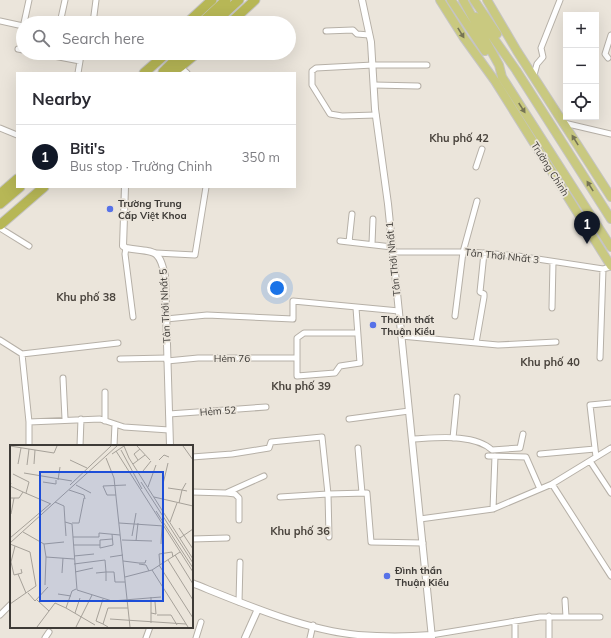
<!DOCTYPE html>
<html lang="en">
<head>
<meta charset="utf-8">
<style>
  :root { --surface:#fff; --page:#f7f7f7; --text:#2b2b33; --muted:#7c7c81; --line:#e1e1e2; --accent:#111827 }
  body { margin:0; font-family:Mulish,sans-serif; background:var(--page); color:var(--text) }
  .controls { position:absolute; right:12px; top:12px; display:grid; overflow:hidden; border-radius:0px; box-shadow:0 4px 16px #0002 }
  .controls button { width:36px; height:36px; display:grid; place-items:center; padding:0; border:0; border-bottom:1px solid var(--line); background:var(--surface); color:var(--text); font:20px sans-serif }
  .you { position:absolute; left:277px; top:288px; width:14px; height:14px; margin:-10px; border:3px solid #fff; border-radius:50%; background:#1a73e8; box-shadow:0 0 0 6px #1a73e833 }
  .badge { display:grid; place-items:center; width:26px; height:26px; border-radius:50%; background:var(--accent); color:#fff; font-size:13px; font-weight:700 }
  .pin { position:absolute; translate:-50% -33px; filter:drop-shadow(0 1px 2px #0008) }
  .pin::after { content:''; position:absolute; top:21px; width:14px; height:12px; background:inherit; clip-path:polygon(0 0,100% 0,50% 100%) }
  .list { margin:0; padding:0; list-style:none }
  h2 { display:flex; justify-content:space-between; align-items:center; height:52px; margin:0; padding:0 16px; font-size:17px }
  h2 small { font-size:13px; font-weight:400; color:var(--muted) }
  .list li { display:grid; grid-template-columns:26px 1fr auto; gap:12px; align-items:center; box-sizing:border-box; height:64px; padding:0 16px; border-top:1px solid var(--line) }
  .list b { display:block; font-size:15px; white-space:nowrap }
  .list p { margin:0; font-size:13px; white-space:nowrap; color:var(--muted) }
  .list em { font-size:13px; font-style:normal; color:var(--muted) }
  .icon { flex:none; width:22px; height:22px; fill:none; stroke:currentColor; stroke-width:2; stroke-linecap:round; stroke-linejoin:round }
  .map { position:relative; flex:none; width:611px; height:638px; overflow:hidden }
  .search { position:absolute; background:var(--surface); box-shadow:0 4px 16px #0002; left:16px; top:16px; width:280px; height:44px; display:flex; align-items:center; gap:10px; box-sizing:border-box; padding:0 14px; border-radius:22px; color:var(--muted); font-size:15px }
  .panel { position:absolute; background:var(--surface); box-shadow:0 4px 16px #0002; left:16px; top:72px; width:280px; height:116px; border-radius:0px }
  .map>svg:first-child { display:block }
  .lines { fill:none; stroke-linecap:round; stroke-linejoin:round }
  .minor-casing { stroke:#b6b0a7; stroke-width:7 }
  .tertiary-casing { stroke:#b6b0a7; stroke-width:8 }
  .primary-casing { stroke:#c5c4c3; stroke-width:10 }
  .trunk-casing { stroke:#c5c4c3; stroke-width:11 }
  .minor { stroke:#fff; stroke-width:5 }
  .tertiary { stroke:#fff; stroke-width:6 }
  .primary { stroke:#c9c980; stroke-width:8 }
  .trunk { stroke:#b7b756; stroke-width:9 }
  .oneway { fill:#767454 }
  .poi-dot { fill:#5772e8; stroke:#ebe5db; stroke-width:1.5 }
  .labels { text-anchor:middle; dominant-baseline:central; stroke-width:3.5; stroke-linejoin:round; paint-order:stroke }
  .street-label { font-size:10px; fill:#3e3b37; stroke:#ebe5db }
  .poi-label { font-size:10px; font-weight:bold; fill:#3e3b37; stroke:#ebe5db; text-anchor:start }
  .neighbourhood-label { font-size:11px; font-weight:bold; fill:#4b453e; stroke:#ebe5db }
  .inset-road { fill:none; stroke:#a6a199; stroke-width:1 }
  .view { fill:#1d4ed8; fill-opacity:0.15; stroke:#1d4ed8; stroke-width:2 }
  .inset-edge { fill:none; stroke:#3e3b37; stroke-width:2 }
</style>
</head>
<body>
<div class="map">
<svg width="611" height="638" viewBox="0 0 611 638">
  <rect width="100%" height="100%" fill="#ebe5db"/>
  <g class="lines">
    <g class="minor-casing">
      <path id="minor" d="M0,21l23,5
        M24,23l5,-23
        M60,23l5,-23
        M93,23l3,-23
        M326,31l27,-1 4,4 12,1
        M18,49l5,1
        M38,53l42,8 1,-8
        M608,58l-3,-4 6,-19
        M180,67l7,6
        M78,73l2,-12
        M534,75l3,-11 6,-7 -2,-9 19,-48
        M374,85l44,1
        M376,115l-34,1 -12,-2 -18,-29v-14l4,-3 57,-3h54
        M564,123l47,11
        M0,128l17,7
        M476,167l6,-18
        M0,228l29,18
        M340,241l52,6
        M349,242l3,-28
        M372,244l1,-25
        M126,248l-1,6 8,63
        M393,252h77l48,4 85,13 8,-2
        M156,253l39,2 11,-68
        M356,308l4,55 -20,3 -5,7 -38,3v-38l7,-5h53
        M552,308l1,-46
        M455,316l8,-64 14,-51
        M166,319l41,-4 86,4v-18l106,10
        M401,336l97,9 58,-3
        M0,340l22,14 7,68 71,-3 24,8 45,3
        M476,343l8,-46v-3l-4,-2 4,-39
        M22,354l96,-11
        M600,358l3,-89
        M120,359l47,-1
        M167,361l31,-3h99
        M63,378l2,41
        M105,392v29
        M169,414l97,-7
        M349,419l60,-8
        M453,438l4,-41
        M412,439c23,-1 62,-6 80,11l28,-2 3,-14
        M29,446v-24
        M80,446l1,-27
        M114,446l1,-22
        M358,448l4,45
        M540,454l55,-5
        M488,456l38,1 14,32
        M192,457l40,-3 37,-6 2,-6 51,-5 6,57 -48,3
        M596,457l-6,-52 21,-2
        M590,461l21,32
        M552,484l59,92
        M192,492l34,1 38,-17
        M227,493l8,1 4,4v22
        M493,509l2,-53
        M420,519l73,-10 59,-25 59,-36
        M329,537l-1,-43 39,-1 4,49 52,1
        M192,539l35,-1
        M565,600l1,17
        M239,602l1,-40
        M0,615l11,-11
        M549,616v22
        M431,635l109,-18h60
        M45,638l4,-6
        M146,638l4,-11
        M196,638l5,-16
        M310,638l3,-13
        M515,638v-17"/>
    </g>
    <g class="tertiary-casing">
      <path id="tertiary" d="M362,0l9,42 4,67 13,95 44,434
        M125,187l-2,59 3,2c27,5 33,-2 39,28l5,170
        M192,583c50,20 112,47 166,52 25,2 49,2 73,0
        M245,638l13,-29"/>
    </g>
    <g class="primary-casing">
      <path id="primary" d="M440,0l24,38 31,43 116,185
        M451,0l34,51
        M463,0l36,65 3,12 109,170
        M474,0l23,34
        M487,0l30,51 94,146
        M476,17l14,16 26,37 95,149"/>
    </g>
    <g class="trunk-casing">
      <path id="trunk" d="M187,23l25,-23
        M201,23l25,-23
        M214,23l25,-23
        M230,23l25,-23
        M163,72l19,-19
        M144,73l23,-20
        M166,73l14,-6 17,-14
        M0,194l17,-15
        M0,204l20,-17
        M0,225l44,-38"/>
    </g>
    <use href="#minor" class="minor"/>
    <use href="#tertiary" class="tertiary"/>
    <use href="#primary" class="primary"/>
    <use href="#trunk" class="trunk"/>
  </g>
  <defs><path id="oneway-solid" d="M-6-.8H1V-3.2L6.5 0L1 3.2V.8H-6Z"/></defs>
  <g class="oneway">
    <use href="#oneway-solid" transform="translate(461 33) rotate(58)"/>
    <use href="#oneway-solid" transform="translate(522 108) rotate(57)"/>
    <use href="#oneway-solid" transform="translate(575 140) rotate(-122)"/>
    <use href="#oneway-solid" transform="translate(590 186) rotate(-122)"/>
  </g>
  <g class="poi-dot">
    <circle cx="110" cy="209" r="4"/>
    <circle cx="373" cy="325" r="4"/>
    <circle cx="387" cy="576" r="4"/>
  </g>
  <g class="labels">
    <g class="street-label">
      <text transform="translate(550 169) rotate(58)">Trường Chinh</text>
      <text transform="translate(502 256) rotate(6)">Tân Thới Nhất 3</text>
      <text transform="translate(393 259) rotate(-96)">Tân Thới Nhất 1</text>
      <text transform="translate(165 306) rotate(-93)">Tân Thới Nhất 5</text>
      <text x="232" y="358">Hẻm 76</text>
      <text transform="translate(218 411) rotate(-4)">Hẻm 52</text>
    </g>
    <g class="poi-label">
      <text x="118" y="203">Trường Trung<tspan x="118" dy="12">Cấp Việt Khoa</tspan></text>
      <text x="381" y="319">Thánh thất<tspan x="381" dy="12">Thuận Kiều</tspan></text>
      <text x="395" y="570">Đình thần<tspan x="395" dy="12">Thuận Kiều</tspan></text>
    </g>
    <g class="neighbourhood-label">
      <text x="459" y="138">Khu phố 42</text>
      <text x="86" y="297">Khu phố 38</text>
      <text x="550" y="362">Khu phố 40</text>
      <text x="301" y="386">Khu phố 39</text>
      <text x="300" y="531">Khu phố 36</text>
    </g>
  </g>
  <g transform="translate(10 445)">
    <rect width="183" height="183" fill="#ebe5db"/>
    <path class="inset-road" d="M0,1l44,7 3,-7M114,1l5,12 64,101M127,1l13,14M173,1l10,14M111,5l21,39M106,6l77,121M102,9l12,-8M96,13l8,20 16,149M60,15l17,8M128,15l-4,-6 6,-5M149,15l5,-5 5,2M8,19l3,-16M24,19l1,-14M123,19l12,-9M17,20l2,-16M133,26l8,-10M14,28l48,8M3,29l16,8 -3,11M48,35l2,-13M33,37l13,2v-4M131,37l52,81M1,38l-1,3 13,6M153,39l5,-21M60,40l41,-39M66,40l15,8M138,42l8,-22M158,43l14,2 4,-7M59,45l15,5 1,4M106,50h-9l-4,-9 23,-1M144,52l39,9M0,53h9l4,-6 28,12M45,57l9,4 1,16 7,2 5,66 35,11 49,-4M169,58l3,-13 5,1M146,66l37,57M1,69l3,-16M55,77l1,14M160,77l7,-19M62,78h7l5,-25M109,78l45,3M169,83l14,21M13,87l21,12 2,13 28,2M102,89l1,11 -13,3v-8l12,-1M122,91l4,-23M63,92h26v-4l21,2M0,93l40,-34M170,93l13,-9M112,95l30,1M126,96l2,-18M0,98l107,-97M34,99l20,-2M151,99l1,-18M64,100h26M5,101l-4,16 3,13 4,-1M165,110l18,29M64,111l20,-2M100,112l13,-2M158,115l25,40M113,116l16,2h6l1,-3M64,119l31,-4 1,12 -10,1M129,119l7,1 3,6M149,120l34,53M150,120l-1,-11 13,-2 1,5M11,124l1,4 -4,1 8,19M142,125l36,57M65,127l18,-4M52,128l1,-15M115,132l27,-7 28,-18M96,136v-9h8l1,10h10M35,140l1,-28M66,144l-4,2 -6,17 29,17M18,148l7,8 13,-14M48,149l13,2M141,152v26M27,155l12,11M0,159l26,-18 -6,-34 -20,-8M65,168l5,-15M141,168l5,1 -1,-12M147,170h14l6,10M100,174l76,5M93,179l-7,-3 7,-22M27,182l18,-24 11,5M66,182l16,-32M98,182l-5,-3 5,-16h20"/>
    <path class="view" d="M30,27h123v129h-123z"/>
    <rect width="183" height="183" class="inset-edge"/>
  </g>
</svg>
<div class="controls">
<button>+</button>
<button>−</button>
<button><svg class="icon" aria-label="locate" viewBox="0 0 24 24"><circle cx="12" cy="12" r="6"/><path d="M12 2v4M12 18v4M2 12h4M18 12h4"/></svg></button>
</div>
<div class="you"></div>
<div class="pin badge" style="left:587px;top:244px">1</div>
<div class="search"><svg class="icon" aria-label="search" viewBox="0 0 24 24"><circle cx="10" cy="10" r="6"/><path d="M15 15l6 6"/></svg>Search here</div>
<section class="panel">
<h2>Nearby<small></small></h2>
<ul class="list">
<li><span class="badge">1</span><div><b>Biti's</b><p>Bus stop · Trường Chinh</p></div><em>350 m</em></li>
</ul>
</section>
</div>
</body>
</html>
